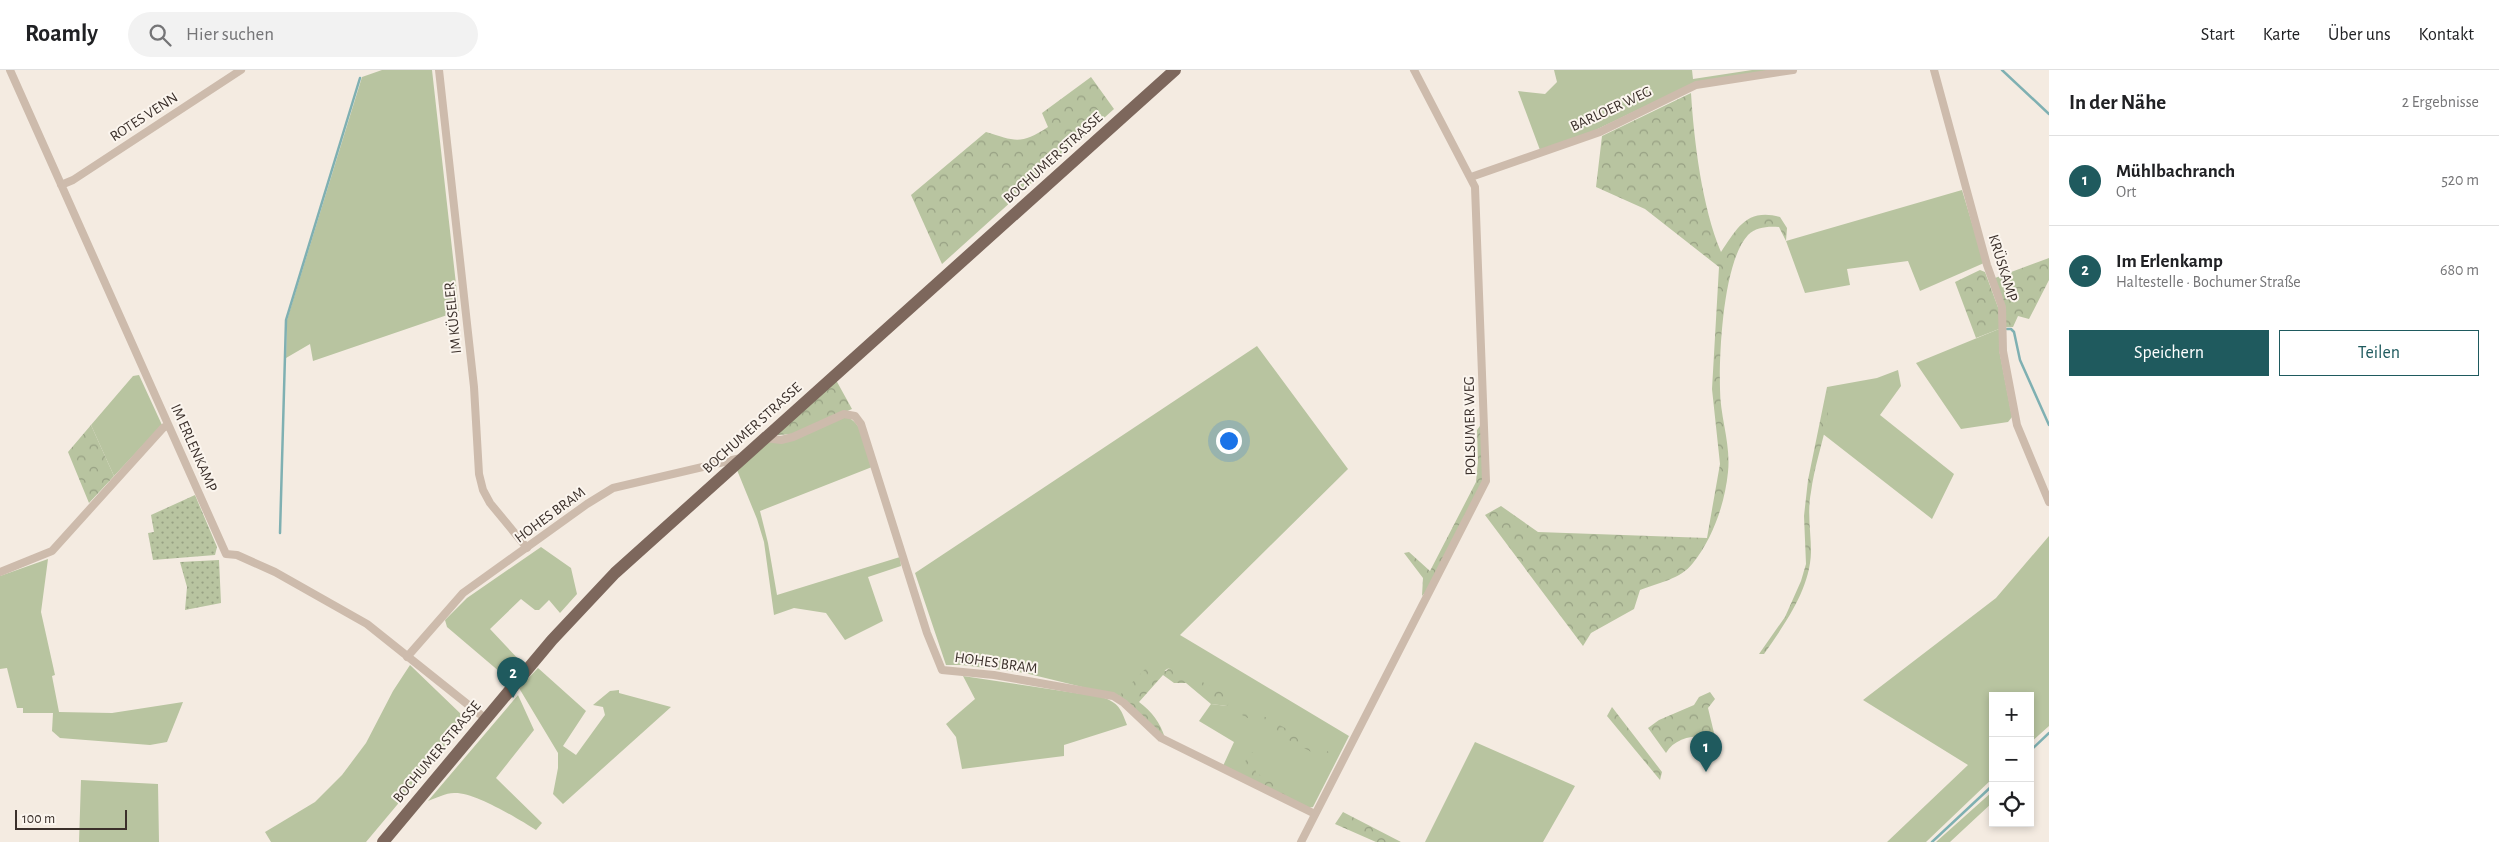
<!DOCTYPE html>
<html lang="de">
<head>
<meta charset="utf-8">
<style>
  :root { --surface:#fff; --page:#f2f2f2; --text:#202124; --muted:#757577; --line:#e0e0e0; --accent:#1f5a5e }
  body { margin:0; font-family:"Alegreya Sans",sans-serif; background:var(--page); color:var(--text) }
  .controls { position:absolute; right:15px; bottom:15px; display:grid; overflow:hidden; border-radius:0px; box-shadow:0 2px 8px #0003 }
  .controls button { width:45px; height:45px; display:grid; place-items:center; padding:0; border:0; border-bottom:1px solid var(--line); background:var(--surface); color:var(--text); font:25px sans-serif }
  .scale { position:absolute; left:15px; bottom:12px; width:112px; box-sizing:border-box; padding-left:5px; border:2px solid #3b302b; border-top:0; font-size:14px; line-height:18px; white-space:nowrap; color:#3b302b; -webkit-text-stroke:4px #fbf5ee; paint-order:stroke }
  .you { position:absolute; left:1228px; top:370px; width:18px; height:18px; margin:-12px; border:4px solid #fff; border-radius:50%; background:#1a73e8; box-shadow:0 0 0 8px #1a73e833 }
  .badge { display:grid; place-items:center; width:32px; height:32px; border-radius:50%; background:var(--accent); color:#fff; font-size:16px; font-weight:700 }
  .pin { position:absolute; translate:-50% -41px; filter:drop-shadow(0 1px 2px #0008) }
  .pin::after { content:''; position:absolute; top:26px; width:18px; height:15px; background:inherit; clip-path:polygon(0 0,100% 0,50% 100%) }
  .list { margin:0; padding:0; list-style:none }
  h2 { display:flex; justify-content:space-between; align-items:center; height:65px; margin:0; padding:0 20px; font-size:21px }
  h2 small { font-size:16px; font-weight:400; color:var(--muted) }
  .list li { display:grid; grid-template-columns:32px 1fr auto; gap:15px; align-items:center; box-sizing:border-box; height:90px; padding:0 20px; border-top:1px solid var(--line) }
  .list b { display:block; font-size:19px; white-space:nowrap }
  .list p { margin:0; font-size:16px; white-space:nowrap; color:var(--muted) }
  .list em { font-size:16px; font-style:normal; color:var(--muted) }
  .actions { display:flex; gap:10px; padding:15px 20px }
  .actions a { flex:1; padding:11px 0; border:1px solid var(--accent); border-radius:0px; text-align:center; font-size:18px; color:var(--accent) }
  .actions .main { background:var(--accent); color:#fff }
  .icon { flex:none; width:28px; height:28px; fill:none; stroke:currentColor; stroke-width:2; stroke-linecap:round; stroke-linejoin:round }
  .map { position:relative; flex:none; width:2049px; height:772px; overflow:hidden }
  header { display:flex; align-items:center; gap:30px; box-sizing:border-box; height:70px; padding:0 25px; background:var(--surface); border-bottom:1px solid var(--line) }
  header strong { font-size:24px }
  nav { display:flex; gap:28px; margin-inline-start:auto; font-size:18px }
  .search { width:350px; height:45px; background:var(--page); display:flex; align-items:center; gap:12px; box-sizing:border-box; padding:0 18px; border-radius:28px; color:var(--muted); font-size:19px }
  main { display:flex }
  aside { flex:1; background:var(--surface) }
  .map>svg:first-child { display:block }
  .grass { fill:#b8c4a0 }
  .forest { fill:url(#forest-crowns) }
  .garden { fill:url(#garden-dots) }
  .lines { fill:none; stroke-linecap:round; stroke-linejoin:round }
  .stream { stroke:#7fb0b2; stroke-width:2.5 }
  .minor { stroke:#cdbbac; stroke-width:8 }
  .primary { stroke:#7d675c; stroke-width:12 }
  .labels { text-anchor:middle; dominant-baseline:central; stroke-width:4; stroke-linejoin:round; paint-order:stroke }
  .street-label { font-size:15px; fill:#3b302b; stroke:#fbf5ee }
</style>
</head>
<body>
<header>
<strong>Roamly</strong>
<div class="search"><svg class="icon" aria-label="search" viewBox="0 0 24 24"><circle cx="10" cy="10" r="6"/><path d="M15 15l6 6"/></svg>Hier suchen</div>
<nav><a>Start</a><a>Karte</a><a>Über uns</a><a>Kontakt</a></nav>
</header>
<main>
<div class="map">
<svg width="2049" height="772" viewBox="0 0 2049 772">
  <defs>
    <pattern id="forest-crowns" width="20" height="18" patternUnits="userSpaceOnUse" patternTransform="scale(1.25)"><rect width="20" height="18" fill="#b8c4a0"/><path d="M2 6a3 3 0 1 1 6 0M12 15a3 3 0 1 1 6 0" fill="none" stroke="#97a083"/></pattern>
    <pattern id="garden-dots" width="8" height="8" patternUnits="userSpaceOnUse" patternTransform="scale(1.25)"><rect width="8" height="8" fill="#b8c4a0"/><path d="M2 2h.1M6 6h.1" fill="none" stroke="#97a083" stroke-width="1.8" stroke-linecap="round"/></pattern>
  </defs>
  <rect width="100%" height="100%" fill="#f4ebe1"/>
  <path class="grass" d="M382,0h50l27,241 -146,50 -3,-17 -24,14 1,-38 75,-243z
    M1554,0h138l1,9 59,-9h24l-82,13 -111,53 -43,14 -22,-59 27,3 12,-12z
    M1962,120l22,73 -64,28 -12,-30 -61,8 3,16 -45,8 -19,-52z
    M1999,259v20l13,68 -4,5 -47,7 -45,-66z
    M1257,276l91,123 -168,166 169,101 -36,71 -5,1 -85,-42 11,-24 -35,-21 12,-17 16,2 -58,-38 -50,28 -94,-23 -63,-8h-16l-31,-92z
    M1898,300l3,16 -21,29 74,59 -22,45 -109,-85 4,-15v-32l50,-9z
    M139,305l23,50 -48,51 -23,-51 42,-49z
    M844,346c20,5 22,33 28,51l-112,44 8,32 9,52 123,-38 1,9 -33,11 15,44 -38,19 -19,-27 -32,-5 -20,7 -10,-73 -7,-23 -20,-49 31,-28z
    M2049,466v190l-19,17v-47h-37v82l-67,64h-39l81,-77 -105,-65 133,-102z
    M541,477l30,21 6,26 -17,19 -11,-13 -10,10h-4l-14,-11 -31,30 31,33 -14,16 -60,-51 -2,-7 22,-22z
    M48,489l-7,53 14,63 -3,1 7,36 53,1 71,-11 -16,40 -17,3 -90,-7 -8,-7 1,-18h-30v-5h-6l-10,-40 -7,1v-93z
    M410,595l53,51 -11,19 2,2 -88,105h-95l-6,-10 50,-30 27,-27 24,-32 27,-52z
    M538,598l48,43 -23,35 13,9 29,-40 -2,-8 -10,-2 17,-14 9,-1v3l52,14 -108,97 -10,-10 5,-26v-15l-39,-65z
    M963,606l139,21c17,6 19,12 25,28l-63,20v11l-102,13 -6,-32 -10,-13 29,-25z
    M518,625l16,35 -38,48 46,45 -6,7c-18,-11 -61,-38 -82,-37 -8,0 -18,5 -26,8z
    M1475,672l100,44 -32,56h-118z
    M81,710l77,4 1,58h-80z
    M1993,721v11l-43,40h-14z"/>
  <path class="forest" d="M1091,7l23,32 -172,155 -31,-69 75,-63c29,9 35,13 62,-5l-6,-14z
    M1691,23c3,48 11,114 30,159 16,-23 25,-44 59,-35l7,11 -1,13 -7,-14c-11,-1 -23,0 -31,8 -25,27 -29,118 -28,154 0,28 11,55 8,83 -3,31 -15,66 -35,91 -12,16 -35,20 -53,27l-6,19 -43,24 -8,13 -98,-131 16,-9 37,26 169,6 13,-74 -8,-75 7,-122 -74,-58 -49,-22 6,-51z
    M2049,188v22l-20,39 -11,-3 -5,11h-7l-2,-22 -9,-27z
    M1980,200l5,2 14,38v19l-23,9 -21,-56z
    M836,310l16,29 -59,25 -15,1v-3z
    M1827,317c0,11 2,23 0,34 -5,24 -13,47 -16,71 -4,21 0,40 0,60 -1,38 -27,73 -47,102h-5l26,-37 16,-36 5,-17 -2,-48 4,-36z
    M1482,353l2,27 -2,36 -51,100 -9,10 1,-18 -19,-25 5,-1 21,19 46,-89 2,-21 -1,-31z
    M91,355l23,51 -25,27 -21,-51z
    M1151,593l15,8 3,-3 8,4h7l48,26 -5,8 -16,-2 -25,-21h-12l-11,-8 -24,27c13,10 21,20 26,36l-46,-42z
    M1710,622l5,7 -7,9 7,29c-18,-3 -40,0 -49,16l-18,-25 11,-8 35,-15 5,-8z
    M1247,637l89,49 -4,7 -90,-48z
    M1612,637l50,65 -2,8 -53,-64z
    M1250,679l4,6 2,18 45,23 -2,6 -58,-29z
    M1343,742l58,30h-25l-41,-18z"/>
  <path class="garden" d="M195,425l22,52 -2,8 -62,5 -5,-27 6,-1 -3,-17z
    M219,490l2,43 -36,7 2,-23 -7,-25z"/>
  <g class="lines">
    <path class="stream" d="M2002,0l47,44
      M2007,259h4l3,3 6,28 29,65
      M280,463l6,-213 74,-242
      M2030,681l19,-18
      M1932,772l61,-57"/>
    <path class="minor" d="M10,0l216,484 11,1 38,17 92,52 119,95
      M439,0l35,317 5,87 4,16 7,13 37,45
      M1934,0l53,195 15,42 1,44 14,74 32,77
      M1471,107l129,-45 96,-47 97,-15
      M61,115l12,-5 168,-110
      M765,368l16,2 12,-3 51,-23 11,2 6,8 66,209 15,37 52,5 119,21 11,7 37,35 154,76
      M0,502l52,-21 111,-123 5,-3
      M407,587l56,-64 124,-89 26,-16 128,-30
      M1301,772l185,-361 -11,-294 -61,-117"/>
    <path class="primary" d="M383,772l169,-202 63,-67 560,-503"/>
  </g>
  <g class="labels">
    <g class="street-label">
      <text transform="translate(1611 39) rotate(-25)">BARLOER WEG</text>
      <text transform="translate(144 47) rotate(-33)">ROTES VENN</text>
      <text transform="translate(1053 88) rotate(-42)">BOCHUMER STRASSE</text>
      <text transform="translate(2003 198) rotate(73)">KRÜSKAMP</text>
      <text transform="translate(453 248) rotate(-96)">IM KÜSELER</text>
      <text transform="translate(1470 356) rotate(-91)">POLSUMER WEG</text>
      <text transform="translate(752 358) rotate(-42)">BOCHUMER STRASSE</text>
      <text transform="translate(194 378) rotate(66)">IM ERLENKAMP</text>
      <text transform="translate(550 445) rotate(-36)">HOHES BRAM</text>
      <text transform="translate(996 593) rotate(8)">HOHES BRAM</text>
      <text transform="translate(437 682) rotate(-50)">BOCHUMER STRASSE</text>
    </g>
  </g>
</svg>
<div class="controls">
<button>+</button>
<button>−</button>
<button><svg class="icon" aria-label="locate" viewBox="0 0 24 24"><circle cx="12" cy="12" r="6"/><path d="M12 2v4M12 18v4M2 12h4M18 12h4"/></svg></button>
</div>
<div class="scale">100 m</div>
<div class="you"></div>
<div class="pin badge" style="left:1706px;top:702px">1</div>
<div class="pin badge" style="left:513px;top:628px">2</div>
</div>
<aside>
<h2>In der Nähe<small>2 Ergebnisse</small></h2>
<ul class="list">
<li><span class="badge">1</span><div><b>Mühlbachranch</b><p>Ort</p></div><em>520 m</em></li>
<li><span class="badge">2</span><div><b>Im Erlenkamp</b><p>Haltestelle · Bochumer Straße</p></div><em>680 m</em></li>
</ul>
<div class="actions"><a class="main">Speichern</a><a>Teilen</a></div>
</aside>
</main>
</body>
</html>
